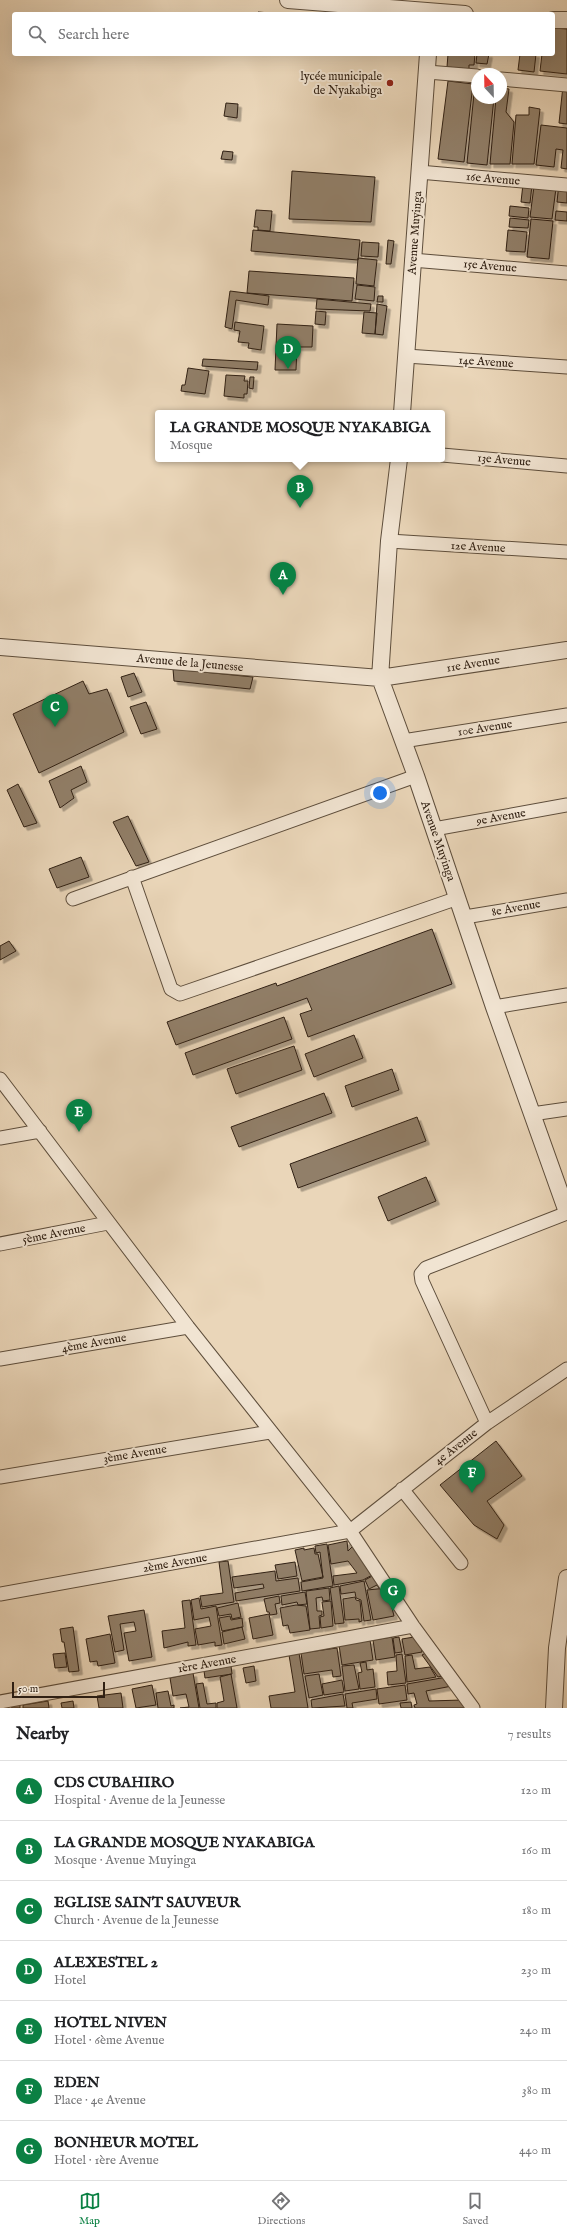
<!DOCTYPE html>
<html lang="en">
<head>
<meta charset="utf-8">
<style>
  :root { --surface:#fff; --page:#f2f2f2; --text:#202124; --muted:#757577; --line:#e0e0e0; --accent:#0b8043 }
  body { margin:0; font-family:"IM FELL English",serif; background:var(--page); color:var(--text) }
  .compass { position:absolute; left:471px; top:68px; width:36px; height:36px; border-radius:50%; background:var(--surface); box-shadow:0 4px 16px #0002; rotate:338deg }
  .scale { position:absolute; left:12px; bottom:10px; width:93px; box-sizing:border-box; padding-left:4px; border:2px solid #302013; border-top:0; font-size:11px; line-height:14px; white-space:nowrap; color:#302013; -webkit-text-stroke:3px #f1e4d2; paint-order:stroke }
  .you { position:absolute; left:380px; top:793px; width:14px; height:14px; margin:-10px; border:3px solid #fff; border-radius:50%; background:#1a73e8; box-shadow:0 0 0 6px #1a73e833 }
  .badge { display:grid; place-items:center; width:26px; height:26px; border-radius:50%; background:var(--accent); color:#fff; font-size:13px; font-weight:700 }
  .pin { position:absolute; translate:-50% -33px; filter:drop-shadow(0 1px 2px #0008) }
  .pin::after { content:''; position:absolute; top:21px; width:14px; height:12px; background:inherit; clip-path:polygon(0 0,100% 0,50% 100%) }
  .popup { position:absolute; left:155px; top:410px; width:290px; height:52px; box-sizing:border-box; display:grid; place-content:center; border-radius:4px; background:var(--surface); filter:drop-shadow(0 1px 3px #0005); font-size:13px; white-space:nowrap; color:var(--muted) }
  .popup b { font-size:15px; color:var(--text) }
  .popup::after { content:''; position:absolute; left:50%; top:100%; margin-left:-8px; border:8px solid transparent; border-top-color:var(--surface) }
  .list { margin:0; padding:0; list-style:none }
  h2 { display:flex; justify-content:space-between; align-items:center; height:52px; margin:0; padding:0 16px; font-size:17px }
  h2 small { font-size:13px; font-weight:400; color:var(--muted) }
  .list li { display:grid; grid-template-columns:26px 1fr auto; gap:12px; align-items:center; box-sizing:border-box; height:60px; padding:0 16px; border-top:1px solid var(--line) }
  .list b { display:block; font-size:15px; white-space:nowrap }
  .list p { margin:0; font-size:13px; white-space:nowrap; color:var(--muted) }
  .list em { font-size:13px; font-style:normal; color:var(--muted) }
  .icon { flex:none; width:22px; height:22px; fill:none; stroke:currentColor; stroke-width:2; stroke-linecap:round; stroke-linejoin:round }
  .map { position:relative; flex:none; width:567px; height:1708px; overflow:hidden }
  .search { position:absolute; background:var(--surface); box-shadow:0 4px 16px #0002; left:12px; right:12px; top:12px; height:44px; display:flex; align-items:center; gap:10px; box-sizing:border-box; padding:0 14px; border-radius:4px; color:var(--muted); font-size:15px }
  .sheet { height:472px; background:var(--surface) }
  nav { display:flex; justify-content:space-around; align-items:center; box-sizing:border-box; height:56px; border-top:1px solid var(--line); background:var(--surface); font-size:11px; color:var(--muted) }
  nav a { display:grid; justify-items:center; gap:2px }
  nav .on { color:var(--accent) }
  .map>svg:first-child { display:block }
  .building { fill:#917f69; stroke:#302013; filter:url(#shadow) }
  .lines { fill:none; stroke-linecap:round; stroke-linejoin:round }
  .minor-casing { stroke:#5e4e3c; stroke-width:15 }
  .tertiary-casing { stroke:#5e4e3c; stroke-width:18 }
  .minor { stroke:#f1e4d2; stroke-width:13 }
  .tertiary { stroke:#f1e4d2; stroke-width:16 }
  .poi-dot { fill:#8f2418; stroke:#f1e4d2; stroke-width:1.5 }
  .labels { text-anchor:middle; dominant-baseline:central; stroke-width:4; stroke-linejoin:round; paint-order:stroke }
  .poi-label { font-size:12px; fill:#302013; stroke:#f1e4d2; text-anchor:end }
  .street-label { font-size:12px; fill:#302013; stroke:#f1e4d2 }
</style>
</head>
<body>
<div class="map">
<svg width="567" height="1708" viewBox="0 0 567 1708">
  <defs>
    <filter id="shadow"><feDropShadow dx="3.5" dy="3.5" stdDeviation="0" flood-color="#0004"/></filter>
  </defs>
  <rect width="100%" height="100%" fill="#ead6b9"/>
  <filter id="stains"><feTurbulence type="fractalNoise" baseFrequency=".005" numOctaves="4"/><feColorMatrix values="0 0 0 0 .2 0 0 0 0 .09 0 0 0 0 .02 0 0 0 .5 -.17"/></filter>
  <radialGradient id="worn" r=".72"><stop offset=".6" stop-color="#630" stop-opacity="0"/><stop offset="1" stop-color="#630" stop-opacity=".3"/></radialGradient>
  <path class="building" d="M258,12l24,2h-24z
    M553,28l14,1v45l-27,-3 2,-17h11z
    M448,54h27l-1,11h-5v4l-22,-2z
    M477,54h12l-2,10 -11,-1z
    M520,54h16l-2,18 -16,-2z
    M448,81l25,3 -9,78 -26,-3z
    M475,84l2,1v13h17l-7,67 -20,-2z
    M563,86h4v38l-8,-1z
    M501,88l8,1 -3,23 8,10 -4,42h-20l6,-66h5z
    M226,103l12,1 -1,14 -13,-2z
    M529,107l11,2 -6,55h-22l4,-49h13z
    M541,125l26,3v41l-6,-1 2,-18 -7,-1 -2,18 -18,-2z
    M223,151l10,1 -1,8 -11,-1z
    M292,171l83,6 -4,45 -82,-3z
    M559,183l8,4v16l-10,-1z
    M523,184l9,1 -2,18 -9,-1z
    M534,186l22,2 -4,31 -22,-2z
    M510,206l19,2 -1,10 -19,-2z
    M256,210l16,1 -2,20 -12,-1v-3h-4z
    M556,211l11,1v9l-12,-1z
    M510,218l19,2 -1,8 -19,-1z
    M531,219l22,2 -4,38 -22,-2z
    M253,230l107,10 -2,20 -107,-9z
    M508,230l19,2 -2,20 -19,-1z
    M388,240l6,1 -3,23h-5z
    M362,242l17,1 -1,14 -17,-1z
    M358,258l19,2 -3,26 -18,-2z
    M249,271l105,7 -2,23 -105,-8z
    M357,285l18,2 -1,14 -19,-2z
    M230,291l39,5 -1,9 -32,-5 -4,29 -7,-2z
    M378,296h5v6h-6z
    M317,299l54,5 -1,7 -54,-2z
    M377,304l10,2 -4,29 -8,-1z
    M316,311l10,1 -1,13 -10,-1z
    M364,312l13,1 -2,21 -13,-1z
    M235,322l29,4 -3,24 -13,-2 1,-5 -11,-1 2,-11 -6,-1z
    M277,324l36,2 -1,21h-15l-1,23h-21z
    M203,359l55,3 -1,8 -55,-4z
    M188,368l21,3 -4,23 -24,-3 1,-6h3z
    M226,375l19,1 -1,5h4l-1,13h-3v4l-20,-2z
    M250,377h4l-1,12 -4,-1z
    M173,669l80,8 -3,12 -76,-8z
    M134,673l8,19 -14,5 -7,-20z
    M83,681l6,13 18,-5 17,43 -85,41 -26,-59z
    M146,702l11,27 -16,5 -11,-27z
    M81,766l6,16 -16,8 3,8 -14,10 -11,-27z
    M18,784l19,39 -13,4 -17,-37z
    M128,816l21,46 -13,4 -23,-44z
    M81,857l8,20 -32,11 -8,-19z
    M432,929l20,55 -144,53 -8,-23 12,-4 -5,-12 -131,47 -9,-23 109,-39 1,3z
    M9,941l7,10 -16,9v-14z
    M284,1017l8,22 -99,36 -8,-22z
    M354,1035l9,23 -49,19 -9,-23z
    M294,1046l8,24 -66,24 -9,-25z
    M392,1069l7,21 -47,17 -7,-21z
    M324,1093l8,20 -93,34 -8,-20z
    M417,1117l9,24 -128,47 -8,-24z
    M426,1177l10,24 -48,20 -10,-24z
    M496,1441l26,35 -35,25 17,24 -7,14 -23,-14 -34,-40z
    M347,1541l1,10 6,-6 22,28 -13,7 -29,5 -1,-9 24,-3 -9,-12 -17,3 -3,-19z
    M327,1544l6,42 -31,5 -1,-9 22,-4 -3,-26 -4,1 -1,-7z
    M304,1548v2l10,-2 1,6h3l5,23 -21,4 -7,-31z
    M228,1561l6,41 -32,5 -2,-11 23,-3 -4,-31z
    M295,1562l2,14 -19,3 -3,-14z
    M275,1571l1,10 22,-3 2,13 -64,10 -1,-8 29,-5 -1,-4 -29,4 -2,-11z
    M376,1574l9,12 -6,2 -2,-3 -8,4 -4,-9z
    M364,1581l7,39 -7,1 -3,-21 -5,-2 -1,-6 -14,2 -1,-8z
    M339,1586l5,37 -9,1 -5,-36z
    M329,1588l1,12 -7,1 -1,-4 -6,1 1,13h5v4l-3,1 1,12 -10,1 -4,-38z
    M387,1588l7,28 -21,4 -6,-30z
    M305,1592l2,12 -9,1 -1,-3 -15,3 -1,-9z
    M279,1596l1,7 -5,1 2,10 -7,1 -1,-3h-2l-3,-13z
    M355,1597l1,3 4,1 2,20 -3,1v-3l-14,1 -2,-21z
    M199,1598l2,11 15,-3 6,39 -7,1v-4l-17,3 -3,-16 16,-3 -2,-9 -15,3 -3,-20z
    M190,1600l6,45 -8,1v-4l-24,6 -2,-17 23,-3 -3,-27z
    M331,1601l2,25 -12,2 -1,-11 4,-1 -2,-14z
    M238,1603l3,14 -9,2 -1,-5 -12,2 -2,-8z
    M296,1605l10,1 4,24 -20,3 -2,-8 -5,1 -3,-18z
    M144,1610l8,47 -23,4 -5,-28 12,-2 -2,-9 -14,2 4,26 -9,2 -7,-36z
    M269,1614l4,21 -20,4 -4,-21z
    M230,1616l1,4 11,-2 1,9 -21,4 -3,-13z
    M73,1627l6,44 -10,1 -5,-30h-2l-2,-13z
    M242,1627l3,12 -21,5 -2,-12z
    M110,1634l5,29 -17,3 -1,-5 -7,1 -4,-23z
    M420,1636l2,16 -17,3 -3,-16z
    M392,1637l3,20 -19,3 -3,-20z
    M399,1637l3,15 -7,1 -2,-15z
    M370,1640l3,20 -31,5 -3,-20z
    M337,1648l4,28 -8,1 -1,-7 -28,4 -3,-21z
    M431,1650l17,25 -10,2 -16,-22z
    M65,1653l2,14 -12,1 -2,-14z
    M299,1653l9,55h-37l-2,-12 26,-4 -6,-37z
    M402,1654l4,29 -18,2 -1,-13 10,-1 -1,-16z
    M412,1655l3,14 15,-2 6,10 -29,5 -2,-26z
    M366,1662l1,8 6,-1 2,18 -15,2 -2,-16 4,-1 -2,-9z
    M354,1665l5,24 -14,2 -3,-25z
    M231,1666l1,8 -27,4 -1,-7z
    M254,1666l2,15 -10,2 -3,-15z
    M193,1673l6,35h-19l9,-1 -3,-13 -13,2 -3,-18z
    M231,1674l6,34h-20v-5l7,-2 -4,-24z
    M319,1674l4,21 -14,3 -4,-22z
    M447,1677l5,9 -26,5 3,10 33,-1 5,8h-52l-1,-3 3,-1 -3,-11 -6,1 -1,-10z
    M342,1680l2,12 -20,3 -2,-11z
    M203,1683l4,21 9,-1v5h-16l-4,-24z
    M152,1685l4,20 -20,3 -4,-19z
    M405,1685l2,15 -28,4 -2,-15z
    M376,1689l1,10 -25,4 1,5h-6l-2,-14z
    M168,1691l3,15 3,-1v3h-16l-2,-15z
    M121,1693l2,15h-24l-2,-12z
    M343,1694l2,12 -33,2 -1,-8z
    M48,1701l1,7h-26v-3z
    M73,1701l1,7h-12l-1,-5z
    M411,1702l1,6h-11l-1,-5z
    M20,1704v4h-8l-1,-2z"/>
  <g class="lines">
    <g class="minor-casing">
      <path id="minor" d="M427,72l50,4
        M501,79l66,6
        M419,172l148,13
        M412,260l155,13
        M406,356l161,11
        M442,455l125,11
        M389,541l178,11
        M403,741l164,-26
        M434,829l133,-24
        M132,877l39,112 9,5 278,-96
        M73,899l343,-123
        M465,917l102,-17
        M494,1007l73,-12
        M0,1079l188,248 162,204 63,95 60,82
        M532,1114l35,-5
        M0,1138l40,-7
        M0,1244l108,-21
        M0,1359l188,-32
        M487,1423l-65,-142 -1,-7 5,-6 141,-55
        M0,1477l270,-45
        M402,1489l59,74
        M0,1594l350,-63 137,-108 80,-54
        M0,1702l413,-76"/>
    </g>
    <g class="tertiary-casing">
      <path id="tertiary" d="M288,0l177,14
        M553,20h14
        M402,413l26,-359
        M399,459l-10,82 -9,137 36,98 78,231 73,205
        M0,647l380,31 187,-28
        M554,1708l3,-60 10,-70"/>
    </g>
    <use href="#minor" class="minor"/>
    <use href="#tertiary" class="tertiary"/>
  </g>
  <circle class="poi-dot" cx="390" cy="83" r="4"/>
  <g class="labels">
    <g class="poi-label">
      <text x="382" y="76">lycée municipale<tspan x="382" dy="14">de Nyakabiga</tspan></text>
    </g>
    <g class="street-label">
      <text transform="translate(493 179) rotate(5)">16e Avenue</text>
      <text transform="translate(415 233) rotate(-86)">Avenue Muyinga</text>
      <text transform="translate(490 266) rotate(5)">15e Avenue</text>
      <text transform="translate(486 362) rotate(4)">14e Avenue</text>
      <text transform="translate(504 460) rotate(5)">13e Avenue</text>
      <text transform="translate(478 547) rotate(3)">12e Avenue</text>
      <text transform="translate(190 663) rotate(5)">Avenue de la Jeunesse</text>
      <text transform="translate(473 664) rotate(-9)">11e Avenue</text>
      <text transform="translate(485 728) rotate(-9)">10e Avenue</text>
      <text transform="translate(501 817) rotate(-10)">9e Avenue</text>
      <text transform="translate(438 841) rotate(71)">Avenue Muyinga</text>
      <text transform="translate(516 908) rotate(-10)">8e Avenue</text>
      <text transform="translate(54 1234) rotate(-11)">5ème Avenue</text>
      <text transform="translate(94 1343) rotate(-10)">4ème Avenue</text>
      <text transform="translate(456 1447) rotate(-38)">4e Avenue</text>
      <text transform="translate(135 1454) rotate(-9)">3ème Avenue</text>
      <text transform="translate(175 1563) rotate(-10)">2ème Avenue</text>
      <text transform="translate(207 1664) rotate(-10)">1ère Avenue</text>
    </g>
  </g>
  <rect width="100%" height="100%" filter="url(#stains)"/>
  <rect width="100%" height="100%" fill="url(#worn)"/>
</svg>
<svg class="compass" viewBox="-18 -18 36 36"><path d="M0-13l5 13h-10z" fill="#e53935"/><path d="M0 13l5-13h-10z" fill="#757577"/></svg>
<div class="scale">50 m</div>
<div class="you"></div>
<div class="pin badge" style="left:283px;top:595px">A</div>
<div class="pin badge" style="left:300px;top:508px">B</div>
<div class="popup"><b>LA GRANDE MOSQUE NYAKABIGA</b>Mosque</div>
<div class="pin badge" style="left:55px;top:727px">C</div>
<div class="pin badge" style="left:288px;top:369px">D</div>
<div class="pin badge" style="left:79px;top:1132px">E</div>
<div class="pin badge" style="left:472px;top:1493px">F</div>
<div class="pin badge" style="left:393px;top:1611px">G</div>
<div class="search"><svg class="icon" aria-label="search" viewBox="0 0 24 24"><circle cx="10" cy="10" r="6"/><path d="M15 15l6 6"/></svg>Search here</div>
</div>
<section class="sheet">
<h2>Nearby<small>7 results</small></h2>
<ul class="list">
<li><span class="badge">A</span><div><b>CDS CUBAHIRO</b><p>Hospital · Avenue de la Jeunesse</p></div><em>120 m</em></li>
<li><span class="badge">B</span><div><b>LA GRANDE MOSQUE NYAKABIGA</b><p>Mosque · Avenue Muyinga</p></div><em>160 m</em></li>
<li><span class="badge">C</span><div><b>EGLISE SAINT SAUVEUR</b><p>Church · Avenue de la Jeunesse</p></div><em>180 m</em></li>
<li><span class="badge">D</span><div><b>ALEXESTEL 2</b><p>Hotel</p></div><em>230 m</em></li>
<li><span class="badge">E</span><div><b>HOTEL NIVEN</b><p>Hotel · 6ème Avenue</p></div><em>240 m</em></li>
<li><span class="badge">F</span><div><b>EDEN</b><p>Place · 4e Avenue</p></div><em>380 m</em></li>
<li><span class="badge">G</span><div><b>BONHEUR MOTEL</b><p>Hotel · 1ère Avenue</p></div><em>440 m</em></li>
</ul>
</section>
<nav>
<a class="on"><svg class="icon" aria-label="map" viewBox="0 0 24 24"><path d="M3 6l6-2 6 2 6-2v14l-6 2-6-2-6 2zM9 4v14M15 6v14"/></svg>Map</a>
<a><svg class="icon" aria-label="directions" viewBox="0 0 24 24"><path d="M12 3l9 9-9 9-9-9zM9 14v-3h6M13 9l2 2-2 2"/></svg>Directions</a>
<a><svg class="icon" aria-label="saved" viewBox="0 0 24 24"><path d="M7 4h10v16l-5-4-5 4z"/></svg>Saved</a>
</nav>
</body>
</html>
